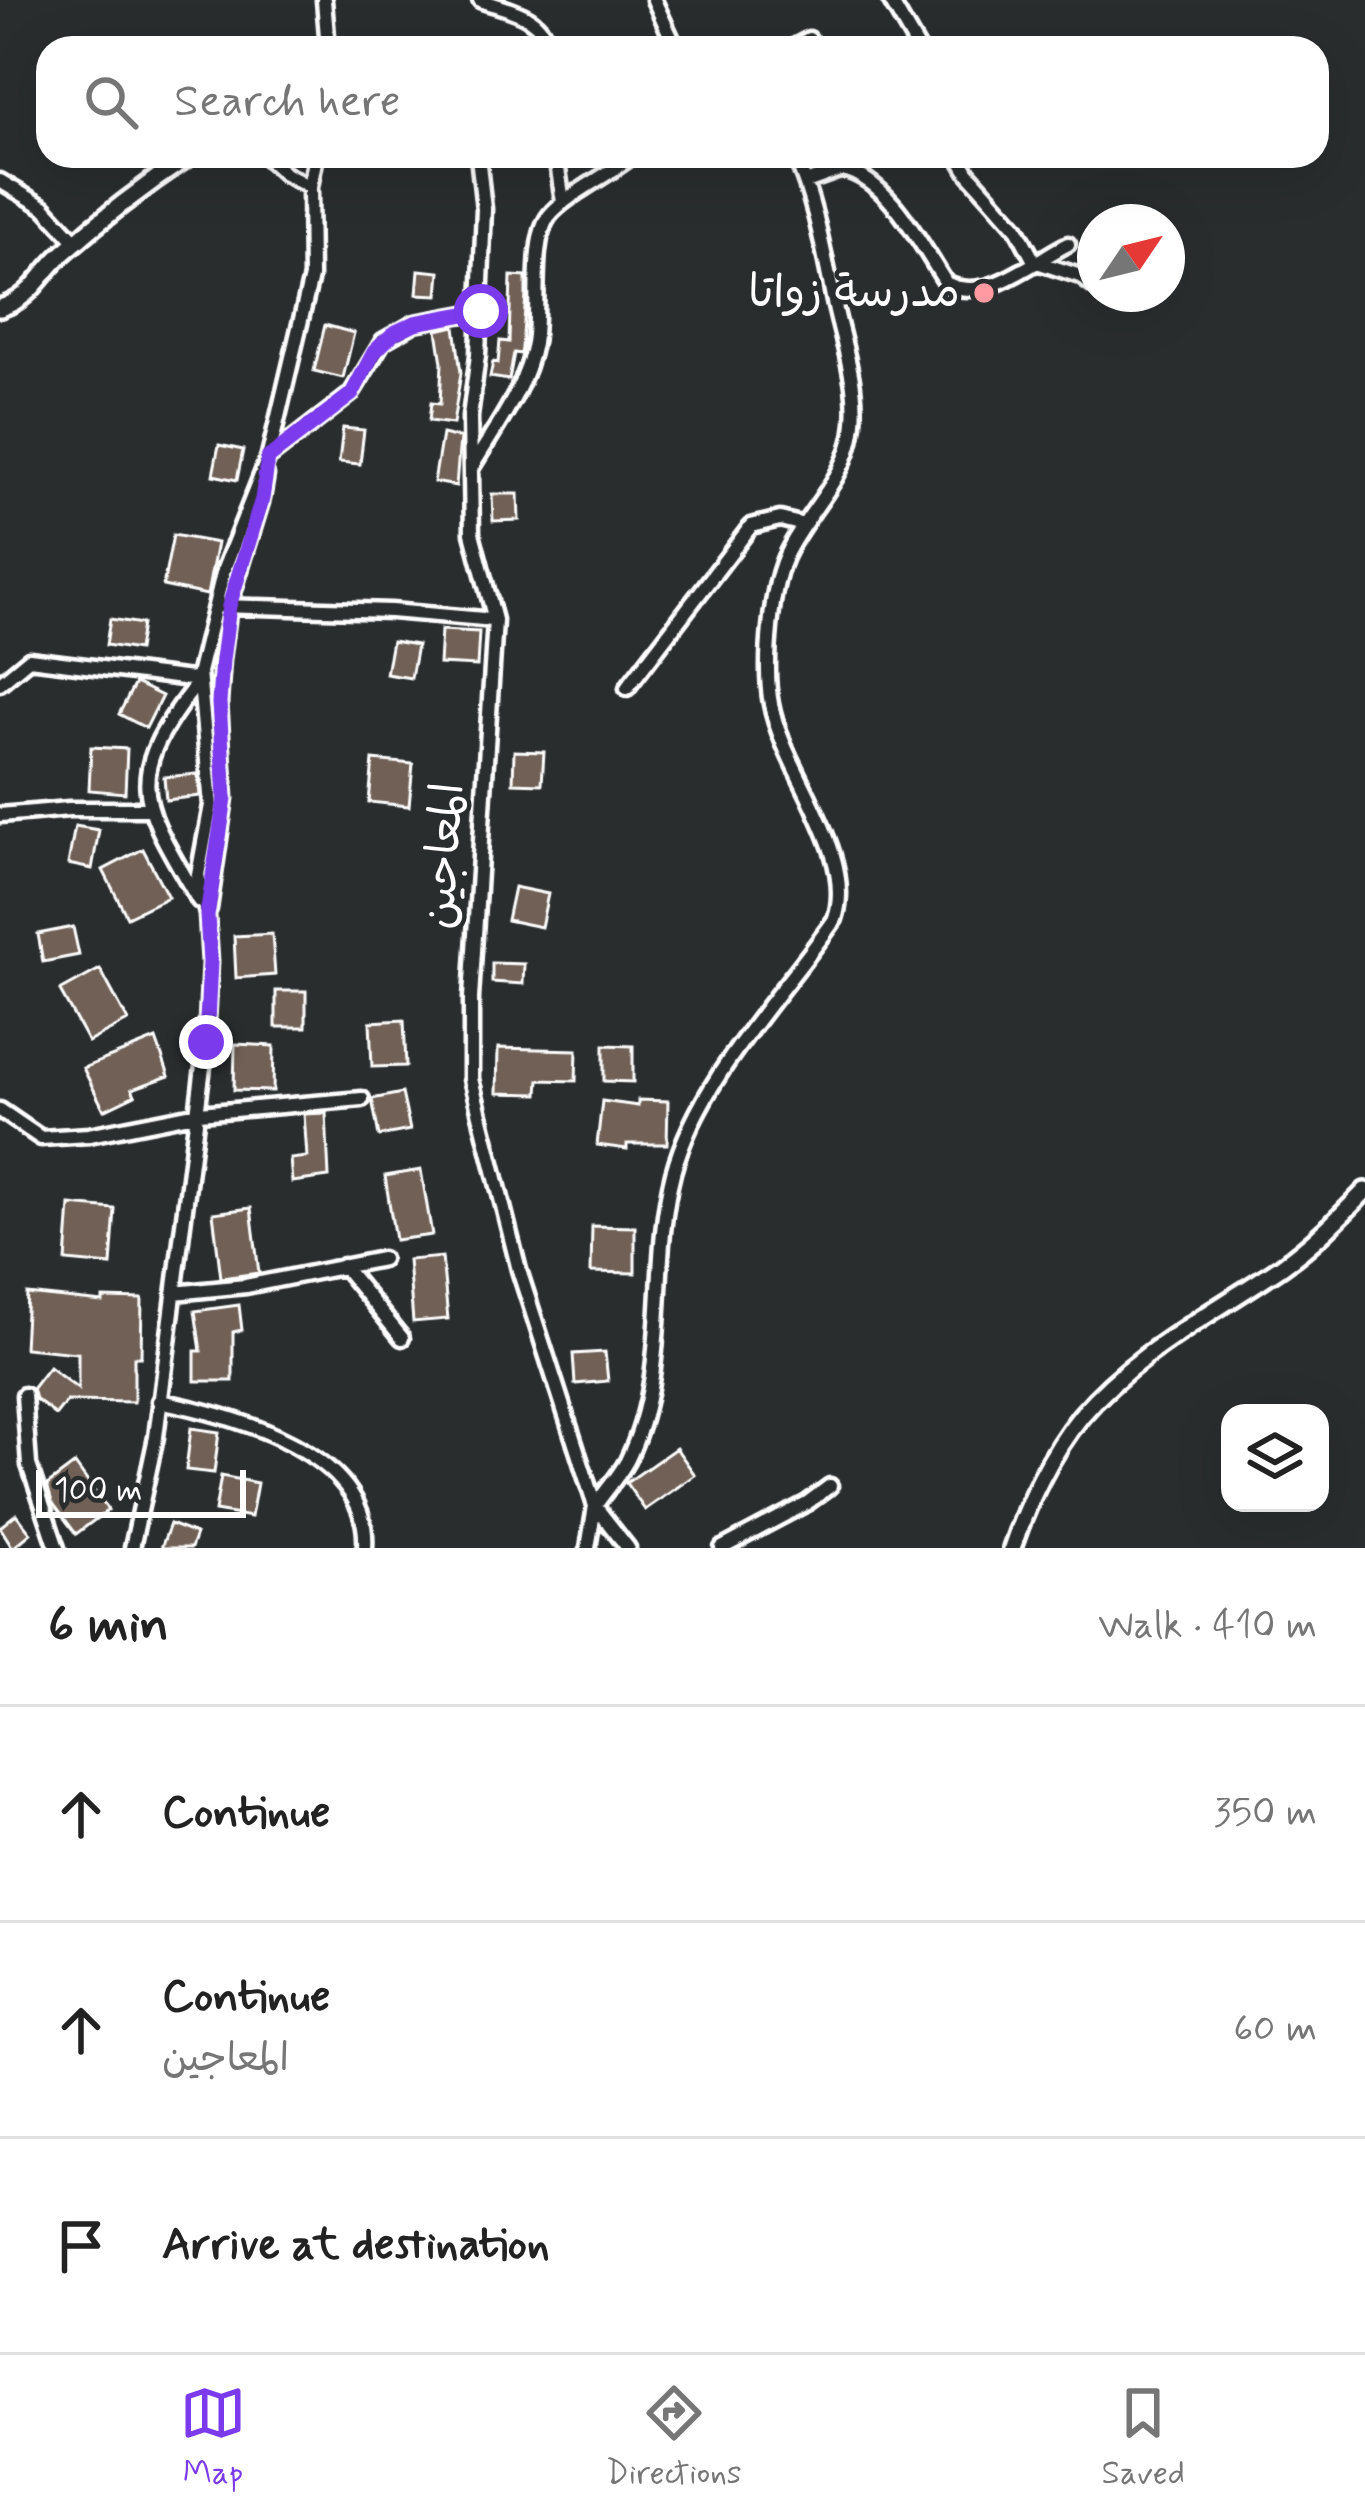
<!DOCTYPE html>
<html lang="en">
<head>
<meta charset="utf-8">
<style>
  :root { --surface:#fff; --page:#f6f6f6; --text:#222; --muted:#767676; --line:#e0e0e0; --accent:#7c3aed }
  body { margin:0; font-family:Mynerve,"Playpen Sans Arabic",sans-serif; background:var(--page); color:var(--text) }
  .controls { position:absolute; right:36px; bottom:36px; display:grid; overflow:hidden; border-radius:24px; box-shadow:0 12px 48px #0002 }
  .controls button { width:108px; height:108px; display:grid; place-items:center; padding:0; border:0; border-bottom:3px solid var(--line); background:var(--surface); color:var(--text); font:60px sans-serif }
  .compass { position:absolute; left:1077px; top:204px; width:108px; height:108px; border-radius:50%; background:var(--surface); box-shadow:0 12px 48px #0002; rotate:55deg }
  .scale { position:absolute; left:36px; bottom:30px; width:210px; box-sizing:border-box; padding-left:12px; border:6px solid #fff; border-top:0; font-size:33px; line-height:42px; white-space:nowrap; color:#fff; -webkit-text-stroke:9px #2a2d2e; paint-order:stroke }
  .stop { position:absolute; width:36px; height:36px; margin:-27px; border:9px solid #7c3aed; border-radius:50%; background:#fff }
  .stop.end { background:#7c3aed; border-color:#fff; box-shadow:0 3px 12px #0008 }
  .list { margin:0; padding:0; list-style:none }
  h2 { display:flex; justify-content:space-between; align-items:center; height:156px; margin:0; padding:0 48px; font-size:51px }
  h2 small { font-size:39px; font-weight:400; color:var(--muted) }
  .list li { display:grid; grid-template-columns:78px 1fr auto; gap:36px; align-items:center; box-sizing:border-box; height:216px; padding:0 48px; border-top:3px solid var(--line) }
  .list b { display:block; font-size:45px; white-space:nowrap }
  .list p { margin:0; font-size:39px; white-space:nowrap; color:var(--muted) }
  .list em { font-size:39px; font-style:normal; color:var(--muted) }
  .icon { flex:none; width:66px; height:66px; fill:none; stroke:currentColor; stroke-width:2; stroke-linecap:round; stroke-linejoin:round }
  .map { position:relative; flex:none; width:1365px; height:1548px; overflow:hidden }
  .search { position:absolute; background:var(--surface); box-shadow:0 12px 48px #0002; left:36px; right:36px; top:36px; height:132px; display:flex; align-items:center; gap:30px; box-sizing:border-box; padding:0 42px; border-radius:36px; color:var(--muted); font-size:45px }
  .sheet { height:804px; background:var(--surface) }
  nav { display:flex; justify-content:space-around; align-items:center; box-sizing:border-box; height:168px; border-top:3px solid var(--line); background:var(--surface); font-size:33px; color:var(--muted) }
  nav a { display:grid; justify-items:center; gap:6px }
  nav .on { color:var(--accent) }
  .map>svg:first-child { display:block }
  .building { fill:#6f6056; stroke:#fff; stroke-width:3 }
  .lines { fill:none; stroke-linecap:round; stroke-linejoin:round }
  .minor-casing { stroke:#fff; stroke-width:21 }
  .tertiary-casing { stroke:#fff; stroke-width:24 }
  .minor { stroke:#2a2d2e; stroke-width:12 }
  .tertiary { stroke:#2a2d2e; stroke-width:15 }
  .route { stroke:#7c3aed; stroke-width:15 }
  .poi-dot { fill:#ff9aa2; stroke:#2a2d2e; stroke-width:4.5 }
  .labels { text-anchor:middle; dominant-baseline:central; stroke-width:9; stroke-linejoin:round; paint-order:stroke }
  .poi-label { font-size:45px; fill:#fff; stroke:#2a2d2e; text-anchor:end }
  .street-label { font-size:45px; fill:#fff; stroke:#2a2d2e }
</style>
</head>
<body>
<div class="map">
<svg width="1365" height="1548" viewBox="0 0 1365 1548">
  <rect width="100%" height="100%" fill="#2a2d2e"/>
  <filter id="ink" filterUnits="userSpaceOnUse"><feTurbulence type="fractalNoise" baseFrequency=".00833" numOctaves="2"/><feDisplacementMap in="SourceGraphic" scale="24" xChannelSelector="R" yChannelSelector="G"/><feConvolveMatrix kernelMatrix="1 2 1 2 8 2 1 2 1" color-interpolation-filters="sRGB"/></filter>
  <g filter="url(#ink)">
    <path class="building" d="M419,270l21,2 -2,23 -21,-1z
      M511,276l15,1v18l-4,53 -1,6 -7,-1 -5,27 -19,-3 3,-15 5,1 2,-22 9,1z
      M325,325l29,8 -11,45 -29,-7z
      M455,326l6,47 -8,51 -24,-3 2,-18 9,1 2,-41 -5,-33z
      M343,428l21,2 -4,34 -21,-2z
      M442,434l18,4 -4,48 -22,-4z
      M219,445l24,5 -6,30 -24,-5z
      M492,494h26l1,26 -26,1z
      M173,535l44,8 -10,52 -44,-9z
      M110,619l32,5 -4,26 -32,-5z
      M441,630l38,2 -2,34 -38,-2z
      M392,641l25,4 -6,33 -25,-4z
      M135,683l27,13 -16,32 -27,-14z
      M91,747l36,2 -2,44 -36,-3z
      M514,751l30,1 -2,32 -29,-1z
      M373,760l40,4 -4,42 -40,-4z
      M198,774l2,22 -34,4 -2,-23z
      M75,826l24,4 -7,39 -24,-5z
      M143,849l25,48 -41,20 -24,-47z
      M514,887l34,7 -7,33 -34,-7z
      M73,927l6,28 -36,7 -5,-28z
      M272,934l3,41 -39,3 -2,-42z
      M492,963l32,1 -1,20 -31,-2z
      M100,969l28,52 -40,21 -28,-51z
      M276,991h30v36h-30z
      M404,1020l2,46 -34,1 -2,-45z
      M156,1039l13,37 -37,13 3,6 -31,15 -21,-42z
      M235,1044l39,2 -1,45 -39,-1z
      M604,1045l29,1v36l-29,-1z
      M498,1048l79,2 -1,31 -37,-1 -1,14 -41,-1z
      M402,1093l8,37 -31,6 -7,-37z
      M638,1100l30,1 -1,43h-40v5l-30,-4 5,-44 36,5z
      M326,1113l3,64 -37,5 -2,-23 17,-2 -3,-43z
      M421,1170l11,65 -37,5 -10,-64z
      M70,1205l45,4 -4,56 -45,-4z
      M251,1208l8,65 -38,5 -8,-65z
      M592,1226l43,1v46l-44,-1z
      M442,1257l6,62 -35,3 -5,-62z
      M27,1294l76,8v-4l39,1 -1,58h-7v45l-67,-1 -11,14 -21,-16 -3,-10 17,-22 29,22v-36l-54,-5z
      M239,1305l3,25 -9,2v49h-38v-30h6l-6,-40z
      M605,1352l3,29 -33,3 -2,-30z
      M191,1428l28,4 -5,41 -28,-3z
      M676,1448l19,27 -50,35 -19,-27z
      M75,1464l33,46 -32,24 -24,-32 -5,-17z
      M221,1476l36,7 -6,34 -36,-6z
      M16,1514l15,19 -18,15 -13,-21z
      M170,1524l26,10 -5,14h-30z"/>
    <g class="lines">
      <g class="minor-casing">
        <path id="minor" d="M324,0l4,48
          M480,0c28,10 63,14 68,48
          M654,0l22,48
          M890,0l28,48
          M792,48l17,-9 6,9
          M265,156l20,18 25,13
          M478,156l6,53 -6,146 -8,62 2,116 23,87 -24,378v81l48,191 76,236 -7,42
          M556,156l7,46
          M958,156l10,17 48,54 18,34 46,15 15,11
          M0,181l44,26 32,35
          M806,182l36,-13c48,11 79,76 104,114 39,22 87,-22 122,-39
          M1106,294l9,7
          M269,455l42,-178 -1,-90 6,-31
          M472,467c23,-39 54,-79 62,-124 6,-35 -4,-102 15,-127 14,-19 60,-41 83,-60
          M221,606l170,5 104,9
          M199,681c-79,99 -58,120 0,220
          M0,683l29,-24 170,21
          M627,688l124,-162 29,-7 24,6
          M0,815l69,-6h79
          M209,909l16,-111 -6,-95 3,-43 7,-54 33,-107 4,-24
          M0,1110l41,28 48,-3 110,-22 163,-14
          M343,1266l59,72
          M174,1293l72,-7 136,-27
          M24,1395l5,70 28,83
          M159,1401c72,14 213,51 206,147
          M132,1548l24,-111 50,-394 4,-81 -3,-47 -9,-40 13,-70 -12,-133 25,-103 44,-111 83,-64 32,-53 32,-18 66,-12
          M628,1548l-33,-42c10,-15 24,-30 32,-45 44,-89 22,-195 46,-288 25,-93 107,-176 162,-254 22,-66 -52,-149 -64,-215 -7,-36 -1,-120 17,-153 19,-37 53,-69 63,-110 12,-48 -9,-98 -18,-144 -10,-49 -18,-95 -38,-141
          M722,1548l85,-45 23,-17"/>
      </g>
      <g class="tertiary-casing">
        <path id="tertiary" d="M0,308c32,-10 39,-33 62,-54 40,-36 82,-68 127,-98
          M1012,1548c15,-45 39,-95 69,-132 54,-64 133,-103 201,-150 31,-22 57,-48 83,-75"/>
      </g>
      <use href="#minor" class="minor"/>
      <use href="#tertiary" class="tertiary"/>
    </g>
  </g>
  <g class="lines" filter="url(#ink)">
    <path class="route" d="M206,1042l4,-80 -3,-47 18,-117 -6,-95 3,-43 7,-54 33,-107 6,-41 84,-64 22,-42 20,-19 21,-10 66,-12"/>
  </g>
  <circle class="poi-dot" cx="984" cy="293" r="12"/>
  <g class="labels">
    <g class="poi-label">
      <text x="960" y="293">مدرسة زواتا</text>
    </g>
    <g class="street-label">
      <text transform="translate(445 856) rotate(-86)">المعاجين</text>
    </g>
  </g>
</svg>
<div class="controls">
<button><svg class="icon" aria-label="layers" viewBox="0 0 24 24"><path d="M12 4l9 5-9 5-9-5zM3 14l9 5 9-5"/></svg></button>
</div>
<svg class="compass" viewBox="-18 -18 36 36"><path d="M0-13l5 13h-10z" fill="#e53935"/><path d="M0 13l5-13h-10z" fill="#767676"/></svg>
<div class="scale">100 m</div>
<div class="stop" style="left:481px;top:311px"></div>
<div class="stop end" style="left:206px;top:1042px"></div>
<div class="search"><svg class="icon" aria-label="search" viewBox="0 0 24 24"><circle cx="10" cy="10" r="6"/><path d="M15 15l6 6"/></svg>Search here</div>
</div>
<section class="sheet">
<h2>6 min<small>Walk · 410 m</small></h2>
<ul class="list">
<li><svg class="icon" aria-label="ahead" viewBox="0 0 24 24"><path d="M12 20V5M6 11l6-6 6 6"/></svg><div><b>Continue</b></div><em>350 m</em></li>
<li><svg class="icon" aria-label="ahead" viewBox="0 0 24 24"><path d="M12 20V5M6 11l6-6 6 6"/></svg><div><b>Continue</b><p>المعاجين</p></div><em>60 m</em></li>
<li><svg class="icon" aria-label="arrive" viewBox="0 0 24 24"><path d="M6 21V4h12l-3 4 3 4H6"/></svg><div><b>Arrive at destination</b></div></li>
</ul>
</section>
<nav>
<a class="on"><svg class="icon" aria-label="map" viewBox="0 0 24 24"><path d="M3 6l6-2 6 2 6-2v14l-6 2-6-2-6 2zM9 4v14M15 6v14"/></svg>Map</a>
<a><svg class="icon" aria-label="directions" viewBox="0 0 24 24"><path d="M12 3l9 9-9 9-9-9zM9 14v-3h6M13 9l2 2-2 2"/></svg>Directions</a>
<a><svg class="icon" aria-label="saved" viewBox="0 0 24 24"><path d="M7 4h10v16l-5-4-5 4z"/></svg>Saved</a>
</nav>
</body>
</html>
